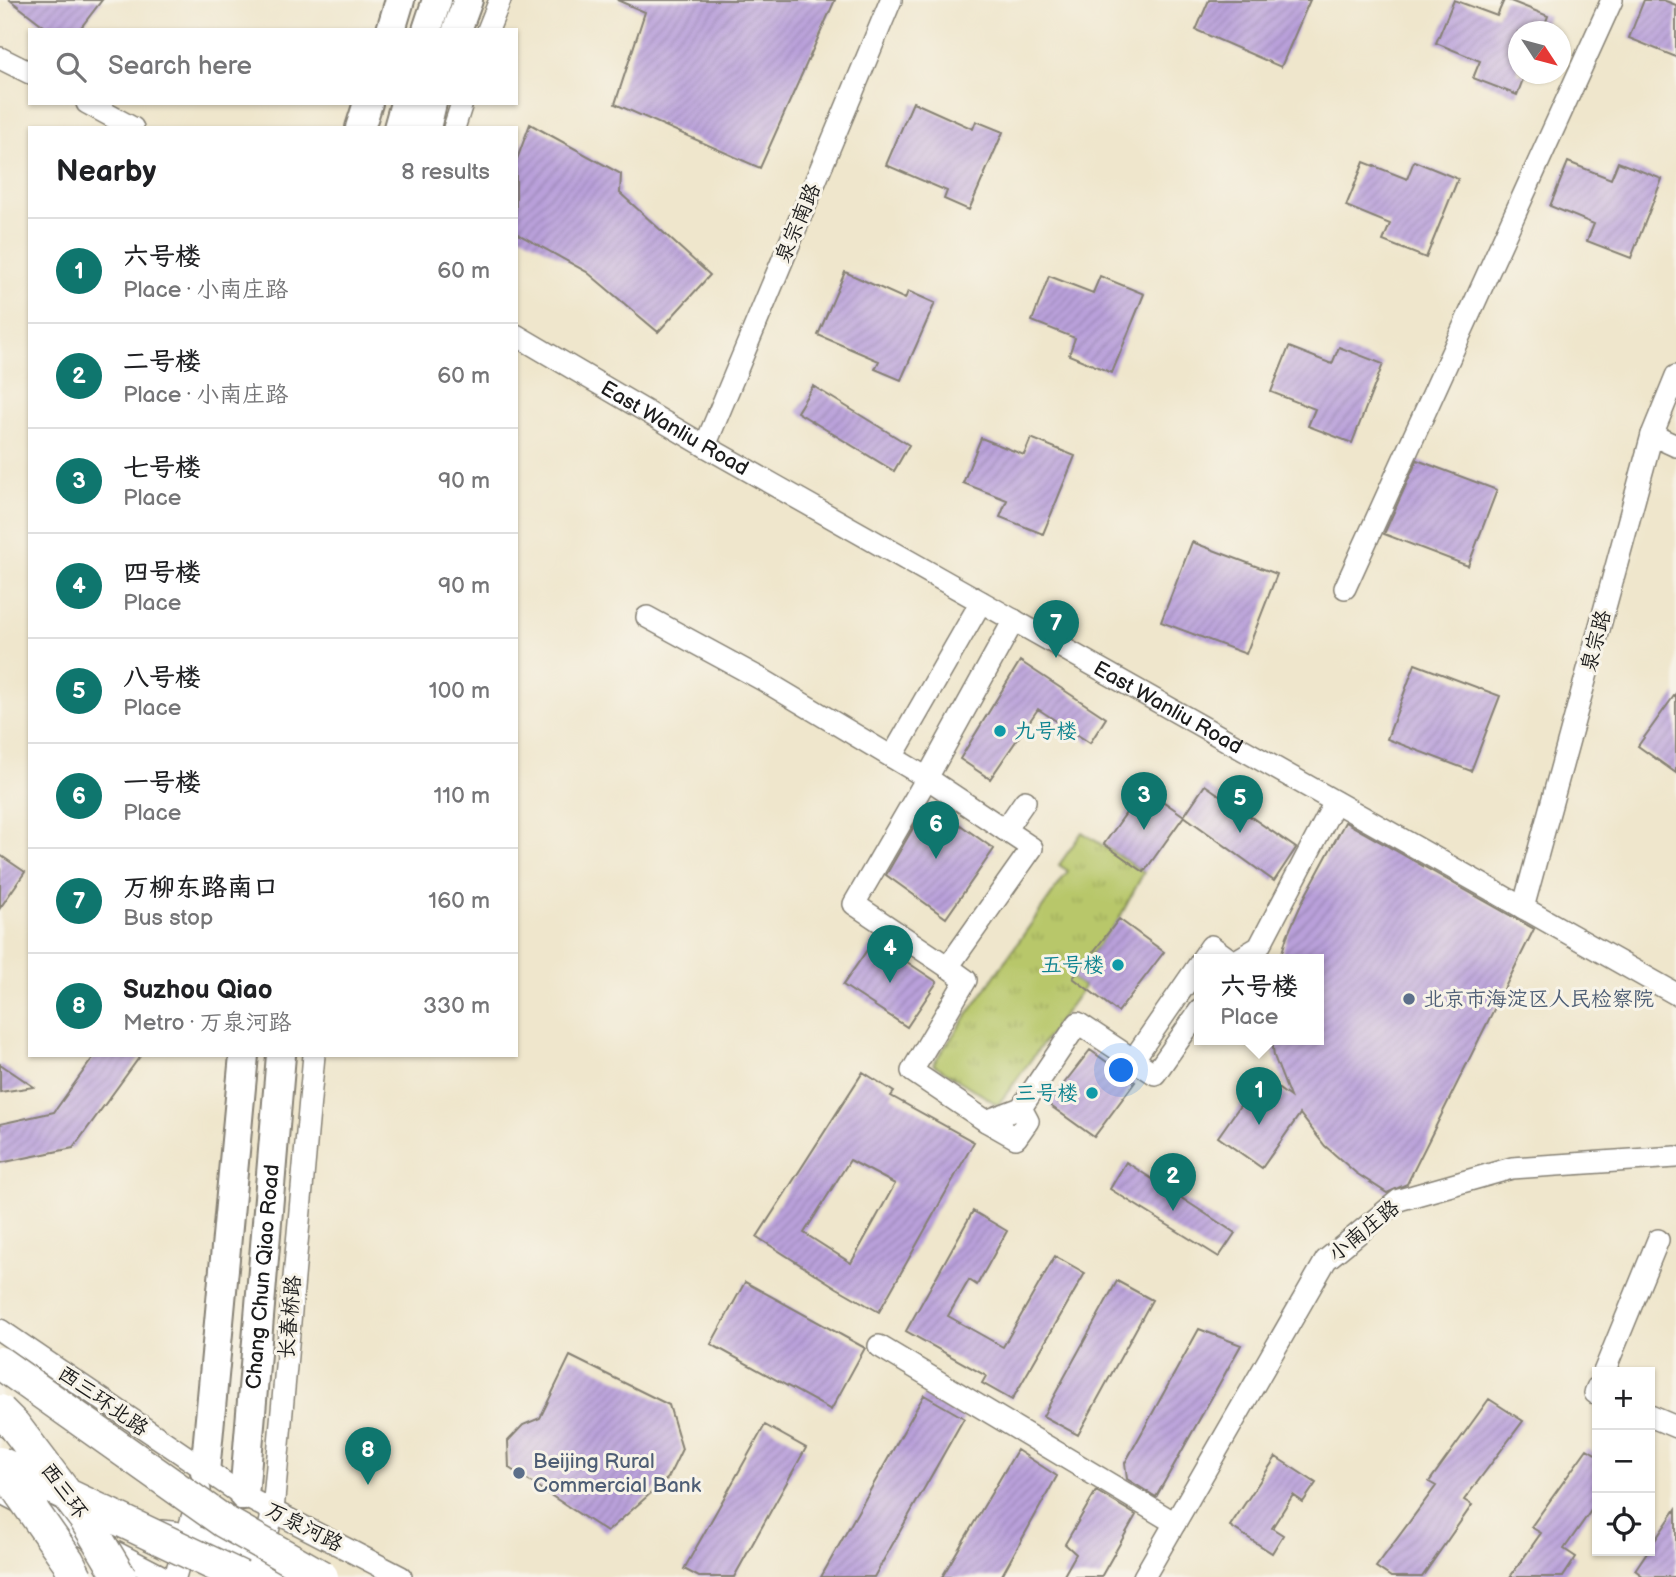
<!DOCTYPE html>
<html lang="en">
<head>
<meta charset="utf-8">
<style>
  :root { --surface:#fff; --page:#f2f2f2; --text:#202124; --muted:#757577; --line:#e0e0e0; --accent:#0f766e }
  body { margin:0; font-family:"Balsamiq Sans","LXGW WenKai TC",sans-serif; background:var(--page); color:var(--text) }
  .controls { position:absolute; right:21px; bottom:21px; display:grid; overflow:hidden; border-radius:0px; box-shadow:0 2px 5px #0004 }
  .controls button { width:63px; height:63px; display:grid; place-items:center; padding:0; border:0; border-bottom:2px solid var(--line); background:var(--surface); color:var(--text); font:35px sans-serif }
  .compass { position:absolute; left:1508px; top:21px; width:63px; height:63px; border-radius:50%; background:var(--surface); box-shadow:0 2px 5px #0004; rotate:126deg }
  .you { position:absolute; left:1122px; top:1071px; width:24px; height:24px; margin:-18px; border:5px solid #fff; border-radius:50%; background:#1a73e8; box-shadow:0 0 0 10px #1a73e833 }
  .badge { display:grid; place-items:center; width:46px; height:46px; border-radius:50%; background:var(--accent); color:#fff; font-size:23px; font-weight:700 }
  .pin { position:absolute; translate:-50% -58px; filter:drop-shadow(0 2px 4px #0008) }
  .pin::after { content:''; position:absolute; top:37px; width:24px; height:21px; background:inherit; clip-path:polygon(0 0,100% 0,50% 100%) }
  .popup { position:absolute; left:1194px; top:954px; width:130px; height:91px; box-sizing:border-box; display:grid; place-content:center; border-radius:0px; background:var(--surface); filter:drop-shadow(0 2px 5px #0005); font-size:23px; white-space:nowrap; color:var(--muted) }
  .popup b { font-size:26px; color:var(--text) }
  .popup::after { content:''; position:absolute; left:50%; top:100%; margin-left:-14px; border:14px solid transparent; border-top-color:var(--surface) }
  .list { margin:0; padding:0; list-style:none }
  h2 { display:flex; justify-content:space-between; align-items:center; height:91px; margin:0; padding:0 28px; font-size:30px }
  h2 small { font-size:23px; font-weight:400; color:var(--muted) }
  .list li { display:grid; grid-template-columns:46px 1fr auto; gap:21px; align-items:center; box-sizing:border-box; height:105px; padding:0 28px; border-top:2px solid var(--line) }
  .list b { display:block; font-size:26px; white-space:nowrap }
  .list p { margin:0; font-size:23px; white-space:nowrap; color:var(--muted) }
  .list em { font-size:23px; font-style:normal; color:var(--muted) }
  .icon { flex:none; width:38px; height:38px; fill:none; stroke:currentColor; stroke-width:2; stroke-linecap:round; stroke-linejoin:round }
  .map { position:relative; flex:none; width:1676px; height:1577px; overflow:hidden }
  .search { position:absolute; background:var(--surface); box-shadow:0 2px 5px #0004; left:28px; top:28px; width:490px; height:77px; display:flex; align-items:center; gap:18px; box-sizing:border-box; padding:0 24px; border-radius:0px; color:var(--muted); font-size:26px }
  .panel { position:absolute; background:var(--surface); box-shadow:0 2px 5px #0004; left:28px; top:126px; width:490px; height:931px; border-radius:0px }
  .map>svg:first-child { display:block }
  .park { fill:url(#park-tufts); stroke:#6a7243; stroke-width:2 }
  .building { fill:url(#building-hatch); fill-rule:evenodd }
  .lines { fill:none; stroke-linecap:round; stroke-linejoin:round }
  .minor-casing { stroke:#868174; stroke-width:24 }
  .major-casing { stroke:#868174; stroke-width:32 }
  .minor { stroke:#fff; stroke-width:21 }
  .major { stroke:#fff; stroke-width:28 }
  .highway-bridge-casing { stroke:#868174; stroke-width:35; stroke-linecap:butt }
  .highway-bridge { stroke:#fff; stroke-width:32 }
  .culture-dot { fill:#0f9aa8; stroke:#f7f3e8; stroke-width:2.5 }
  .service-dot { fill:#5c6f8a; stroke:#f7f3e8; stroke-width:2.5 }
  .labels { text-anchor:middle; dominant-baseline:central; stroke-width:6; stroke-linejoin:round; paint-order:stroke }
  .street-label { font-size:21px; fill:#1c1c1c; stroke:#f7f3e8 }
  .culture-label { font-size:21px; fill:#0d838f; stroke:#f7f3e8; text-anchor:end }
  .service-label { font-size:21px; fill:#4e5e75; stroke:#f7f3e8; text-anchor:start }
</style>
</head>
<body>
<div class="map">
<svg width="1676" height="1577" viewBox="0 0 1676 1577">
  <defs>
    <pattern id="park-tufts" width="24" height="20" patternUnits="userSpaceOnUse" patternTransform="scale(1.75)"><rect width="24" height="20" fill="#b8c76a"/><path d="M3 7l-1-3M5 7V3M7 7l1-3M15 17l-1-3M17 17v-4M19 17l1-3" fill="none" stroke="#9eaa5b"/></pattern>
    <pattern id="building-hatch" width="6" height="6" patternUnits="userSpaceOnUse" patternTransform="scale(1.75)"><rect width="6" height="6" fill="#b9a0da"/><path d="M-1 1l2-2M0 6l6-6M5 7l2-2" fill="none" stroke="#9e89ba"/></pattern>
  </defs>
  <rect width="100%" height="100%" fill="#f7f3e8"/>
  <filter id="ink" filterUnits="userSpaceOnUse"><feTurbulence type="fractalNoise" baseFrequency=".0143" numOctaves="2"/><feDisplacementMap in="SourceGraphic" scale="14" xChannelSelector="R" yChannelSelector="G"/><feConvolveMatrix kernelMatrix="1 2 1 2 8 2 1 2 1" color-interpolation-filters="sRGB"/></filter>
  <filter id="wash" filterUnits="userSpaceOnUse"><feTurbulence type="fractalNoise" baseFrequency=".00686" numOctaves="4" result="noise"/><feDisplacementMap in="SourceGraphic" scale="28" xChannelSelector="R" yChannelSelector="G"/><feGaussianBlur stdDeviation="1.57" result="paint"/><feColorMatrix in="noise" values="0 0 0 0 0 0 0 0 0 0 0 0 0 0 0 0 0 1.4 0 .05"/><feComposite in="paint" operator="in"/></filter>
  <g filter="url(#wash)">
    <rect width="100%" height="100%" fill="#efe6cc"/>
    <path class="park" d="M1082,832l62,40 -25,47 -46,59 11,9 -86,118 -65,-41 135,-193 -9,-6z"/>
    <g id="blocks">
      <path class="building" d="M10,0h92l-23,30h-30z
        M617,0h218l-75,168 -145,-64 30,-92z
        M1209,0h101l-29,67 -85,-37z
        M1454,0l43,16 7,-16h4l40,16 -6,16h-24v42h7l-8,21 -44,-17 7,-17 -44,-18z
        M1644,0h19l13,5v52l-47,-19z
        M913,102l60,27 3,-8 27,11 -34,78 -25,-11 3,-8 -61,-26z
        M530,124l91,50 -1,19 90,82 -52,57 -71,-60 -71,-39v-71z
        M1414,161l44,18 -32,79 -43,-17 7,-17 -44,-18 18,-44 43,17z
        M1568,162l43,17 7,-17 44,17 -31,79 -44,-17 7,-17 -44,-18z
        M845,272l60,27 3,-8 27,12 -34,77 -26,-11 4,-8 -61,-26z
        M1049,276l44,17 7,-17 44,18 -32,79 -43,-18 6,-17 -43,-17z
        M1289,347l43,17 7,-17 44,17 -31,79 -44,-17 7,-17 -44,-17z
        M813,386l96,59 -15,26 -97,-59z
        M981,438l43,17 7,-17 44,18 -32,78 -43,-17 7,-17 -44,-17z
        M1417,460l80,30 -29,76 -84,-32z
        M1192,542l85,32 -31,80 -85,-32z
        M1020,661l86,57 -16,25 -52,-34 -48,70 -30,-20z
        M1415,664l85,32 -29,75 -84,-32z
        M1676,693v80l-38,-27z
        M1205,785l91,63 -22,33 -90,-65z
        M1144,788l40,28 -40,56 -40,-28z
        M928,802l66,47 -48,69 -60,-43z
        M1345,822l189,107 -127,255 -20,9 -31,-20 -31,-27 -25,-32 -38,54 -44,-31 43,-61 29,21 -16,-41 -2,-17h47v-80h-39l7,-23 16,-36z
        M0,855l25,17 -25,36z
        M1119,919l45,33 -46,60 -45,-34z
        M874,940l63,42 -30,45 -64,-42z
        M1090,1050l45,32 -41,55 -46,-33z
        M95,1055h46l-68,93 -73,15v-39l54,-12z
        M0,1064l34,23 -34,5z
        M863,1072l31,20 -3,4 83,46 -95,170 -42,-24 -80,-51zM850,1160l45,24 -44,79 -47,-30z
        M1126,1162l109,71 -16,24 -109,-68z
        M973,1211l34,20 -30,54 -8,-5 -21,36 55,31 52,-91 30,17 -73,127 -30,-17 4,-7 -80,-45z
        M1117,1281l35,19 -74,135 -35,-19z
        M745,1282l120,66 -34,62 -120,-66z
        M1199,1329l42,16 -85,152 -29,-18 -2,-16z
        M570,1356l99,49 13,44 -14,29 -61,54 -98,-64 -1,-27 15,-16 17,-7z
        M924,1395l40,23 -90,159h-53z
        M1489,1399l34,22 -59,79 8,5 -50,72h-31l-15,-10 60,-81 -7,-4z
        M765,1425l41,23 -72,129h-35l-15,-8z
        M1587,1449l10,6v47l-33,47 12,8 -13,20h-53l31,-44 -10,-6z
        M1017,1450l40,26 -56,101h-59z
        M1276,1457l40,26 -13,19 -10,-7 -21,33 11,7 -11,18 -42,-27z
        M1096,1491l40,24 -35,62h-38l13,-23 -11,-10z
        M1676,1509v68h-32l-9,-7z"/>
    </g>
  </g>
  <g filter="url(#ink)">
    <use href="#blocks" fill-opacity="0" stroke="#868174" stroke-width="2"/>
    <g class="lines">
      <g class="minor-casing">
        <g id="minor">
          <path d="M488,30l12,-30"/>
          <path d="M0,58l30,15"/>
          <path d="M87,103l46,25"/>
          <path d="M454,128l8,-25"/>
          <path id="s1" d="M516,335l189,111 971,548"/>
          <path d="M1652,435l24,11"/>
          <path d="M705,446l186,-446"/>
          <path d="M1345,588l267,-588"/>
          <path d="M647,617l116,63 164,98 -73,126 94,63"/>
          <path d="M1014,620l-87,158 105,70 -84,119 18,13 -54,91 74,50 35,-13 57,-85 77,51 45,-64"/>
          <path d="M892,757l89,-155"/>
          <path d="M1005,830l20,-29"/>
          <path d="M1523,908l129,-473 24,-59"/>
          <path d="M1202,959l9,-13 18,13"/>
          <path d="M1239,959l20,-12 76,-145"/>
          <path d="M1133,1060l67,-97"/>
          <path d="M986,1121l30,17 12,-17 -7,-13"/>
          <path d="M0,1330l244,166 157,81"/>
          <path d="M879,1346l296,177"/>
          <path d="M1604,1372l54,-132"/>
          <path d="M1597,1388l-2,5 2,1"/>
          <path d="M1650,1416l26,11"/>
          <path d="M0,1492l163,85"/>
          <path d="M162,1531c42,2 83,27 120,46"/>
          <path d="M175,1577l25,-87"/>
          <path d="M257,1577l16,-66 41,-456"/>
          <path d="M1144,1577l182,-317 73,-60 113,-32 164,-11"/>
        </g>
      </g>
      <g class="major-casing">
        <g id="major">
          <path d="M391,30l9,-30"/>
          <path d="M427,30l10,-30"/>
          <path d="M457,30l11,-30"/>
          <path d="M360,128l8,-25"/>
          <path d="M398,128l7,-25"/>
          <path d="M426,128l6,-25"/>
          <path d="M205,1472l39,-417"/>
          <path id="s2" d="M244,1496l37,-441"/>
        </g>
      </g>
      <use href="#minor" class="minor"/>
      <use href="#major" class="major"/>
      <g class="highway-bridge-casing">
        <path id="highway-bridge" d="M0,1363l223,158 99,56
          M0,1411l14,14 72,95 34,57
          M0,1463l241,114
          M0,1464l68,97 8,16"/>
      </g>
      <use href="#highway-bridge" class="highway-bridge"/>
    </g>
  </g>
  <g class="culture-dot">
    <circle cx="1000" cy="731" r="7"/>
    <circle cx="1118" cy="965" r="7"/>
    <circle cx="1092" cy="1093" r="7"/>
  </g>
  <g class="service-dot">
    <circle cx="1409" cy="999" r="7"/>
    <circle cx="519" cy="1473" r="7"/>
  </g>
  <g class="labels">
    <g class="street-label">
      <text transform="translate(798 223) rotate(-67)">泉宗南路</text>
      <text stroke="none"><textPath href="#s1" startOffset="184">East Wanliu Road</textPath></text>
      <text transform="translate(1596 641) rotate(-75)">泉宗路</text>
      <text stroke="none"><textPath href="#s1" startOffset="751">East Wanliu Road</textPath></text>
      <text transform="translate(1364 1231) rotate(-39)">小南庄路</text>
      <text stroke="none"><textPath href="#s2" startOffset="220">Chang Chun Qiao Road</textPath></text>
      <text transform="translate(290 1317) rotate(-85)">长春桥路</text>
      <text transform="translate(103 1401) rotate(35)">西三环北路</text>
      <text transform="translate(64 1491) rotate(54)">西三环</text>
      <text transform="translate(304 1527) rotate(27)">万泉河路</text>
    </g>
    <g class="culture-label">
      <text x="1014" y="731" text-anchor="start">九号楼</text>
      <text x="1104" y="965">五号楼</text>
      <text x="1078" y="1093">三号楼</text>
    </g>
    <g class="service-label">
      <text x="1423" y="999">北京市海淀区人民检察院</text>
      <text x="533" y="1461">Beijing Rural<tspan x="533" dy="24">Commercial Bank</tspan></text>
    </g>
  </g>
</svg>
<div class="controls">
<button>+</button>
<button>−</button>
<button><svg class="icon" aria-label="locate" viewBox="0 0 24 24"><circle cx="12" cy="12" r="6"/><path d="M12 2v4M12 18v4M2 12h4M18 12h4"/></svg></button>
</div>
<svg class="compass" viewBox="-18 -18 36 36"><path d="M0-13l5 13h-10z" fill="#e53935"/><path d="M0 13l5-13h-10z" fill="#757577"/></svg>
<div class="you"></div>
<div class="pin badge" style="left:1259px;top:1125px">1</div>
<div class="popup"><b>六号楼</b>Place</div>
<div class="pin badge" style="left:1173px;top:1211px">2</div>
<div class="pin badge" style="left:1144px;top:830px">3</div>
<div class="pin badge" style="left:890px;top:983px">4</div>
<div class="pin badge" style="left:1240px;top:833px">5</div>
<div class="pin badge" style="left:936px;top:859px">6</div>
<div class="pin badge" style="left:1056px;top:658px">7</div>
<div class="pin badge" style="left:368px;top:1485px">8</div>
<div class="search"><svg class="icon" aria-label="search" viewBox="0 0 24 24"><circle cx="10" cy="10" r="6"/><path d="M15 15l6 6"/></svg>Search here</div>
<section class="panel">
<h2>Nearby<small>8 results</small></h2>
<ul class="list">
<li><span class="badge">1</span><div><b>六号楼</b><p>Place · 小南庄路</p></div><em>60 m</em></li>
<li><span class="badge">2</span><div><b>二号楼</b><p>Place · 小南庄路</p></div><em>60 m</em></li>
<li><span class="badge">3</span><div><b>七号楼</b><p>Place</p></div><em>90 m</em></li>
<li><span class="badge">4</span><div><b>四号楼</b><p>Place</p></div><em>90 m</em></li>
<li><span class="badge">5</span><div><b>八号楼</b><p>Place</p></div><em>100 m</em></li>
<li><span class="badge">6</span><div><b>一号楼</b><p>Place</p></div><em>110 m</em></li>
<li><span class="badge">7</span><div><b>万柳东路南口</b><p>Bus stop</p></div><em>160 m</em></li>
<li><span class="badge">8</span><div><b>Suzhou Qiao</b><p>Metro · 万泉河路</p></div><em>330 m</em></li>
</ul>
</section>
</div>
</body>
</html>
